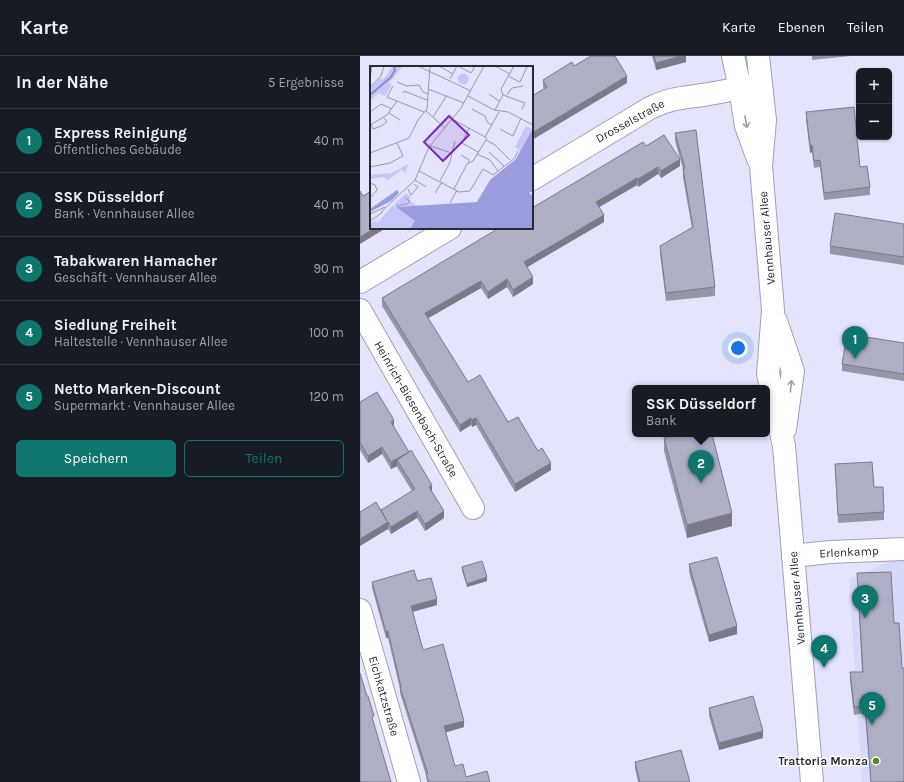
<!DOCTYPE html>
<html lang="de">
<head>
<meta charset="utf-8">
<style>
  :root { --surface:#171b24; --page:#242831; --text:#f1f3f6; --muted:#9ea1a6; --line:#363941; --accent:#0f766e }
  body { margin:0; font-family:Karla,sans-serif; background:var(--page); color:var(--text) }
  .controls { position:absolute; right:12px; top:12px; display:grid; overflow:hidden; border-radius:6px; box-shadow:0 1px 3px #0004 }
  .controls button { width:36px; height:36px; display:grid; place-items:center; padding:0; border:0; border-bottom:1px solid var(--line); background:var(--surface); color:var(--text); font:20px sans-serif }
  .you { position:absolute; left:378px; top:292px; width:14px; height:14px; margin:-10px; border:3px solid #fff; border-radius:50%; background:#1a73e8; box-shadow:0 0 0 6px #1a73e833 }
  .badge { display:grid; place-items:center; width:26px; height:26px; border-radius:50%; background:var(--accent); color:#fff; font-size:13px; font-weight:700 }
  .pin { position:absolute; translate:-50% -33px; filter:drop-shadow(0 1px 2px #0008) }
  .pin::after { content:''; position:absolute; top:21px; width:14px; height:12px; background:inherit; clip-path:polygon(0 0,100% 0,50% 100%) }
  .popup { position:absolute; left:272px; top:329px; width:138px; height:52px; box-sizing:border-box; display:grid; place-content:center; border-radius:6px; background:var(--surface); filter:drop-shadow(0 1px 3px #0005); font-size:13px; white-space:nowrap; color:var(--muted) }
  .popup b { font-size:15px; color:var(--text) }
  .popup::after { content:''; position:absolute; left:50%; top:100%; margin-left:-8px; border:8px solid transparent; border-top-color:var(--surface) }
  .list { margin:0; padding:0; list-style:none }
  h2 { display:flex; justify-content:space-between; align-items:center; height:52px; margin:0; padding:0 16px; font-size:17px }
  h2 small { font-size:13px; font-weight:400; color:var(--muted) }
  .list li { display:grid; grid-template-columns:26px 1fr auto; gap:12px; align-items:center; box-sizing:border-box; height:64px; padding:0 16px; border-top:1px solid var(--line) }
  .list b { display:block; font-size:15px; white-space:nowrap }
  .list p { margin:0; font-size:13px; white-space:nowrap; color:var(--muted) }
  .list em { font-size:13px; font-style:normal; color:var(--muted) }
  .actions { display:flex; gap:8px; padding:12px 16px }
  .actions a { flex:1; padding:9px 0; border:1px solid var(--accent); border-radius:6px; text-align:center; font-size:14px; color:var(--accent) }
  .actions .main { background:var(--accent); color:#fff }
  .map { position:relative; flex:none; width:544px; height:726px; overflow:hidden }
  header { display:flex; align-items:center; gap:24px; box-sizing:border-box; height:56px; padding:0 20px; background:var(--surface); border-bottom:1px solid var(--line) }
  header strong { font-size:19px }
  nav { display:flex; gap:22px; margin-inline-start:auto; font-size:14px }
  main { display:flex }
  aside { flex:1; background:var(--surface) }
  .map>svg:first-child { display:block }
  .built { fill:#d7d9f8 }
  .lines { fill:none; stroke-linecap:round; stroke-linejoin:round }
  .street-casing { stroke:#a0a1b7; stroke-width:24 }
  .secondary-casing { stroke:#a0a1b7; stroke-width:24 }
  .street { stroke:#fff; stroke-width:22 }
  .secondary { stroke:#fff; stroke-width:22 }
  .wall { fill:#9696a9 }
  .shaded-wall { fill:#7a7a8a }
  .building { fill:#aeafc5; stroke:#7a7a8a }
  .oneway { stroke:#9f9fa3 }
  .poi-dot { fill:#578b23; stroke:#fff; stroke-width:1.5 }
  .labels { text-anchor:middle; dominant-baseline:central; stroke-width:3; stroke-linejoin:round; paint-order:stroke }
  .street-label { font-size:12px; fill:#292932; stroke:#fff }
  .poi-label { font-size:12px; font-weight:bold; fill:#292932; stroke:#fff; text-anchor:end }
  .inset-river { fill:none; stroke:#8b8ccd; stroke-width:2 }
  .inset-road { fill:none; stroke:#999aac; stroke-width:1 }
  .view { fill:#7b2cbf; fill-opacity:0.15; stroke:#7b2cbf; stroke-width:2 }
  .inset-edge { fill:none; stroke:#292932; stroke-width:2 }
</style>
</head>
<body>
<header>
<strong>Karte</strong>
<nav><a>Karte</a><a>Ebenen</a><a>Teilen</a></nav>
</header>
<main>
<aside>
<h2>In der Nähe<small>5 Ergebnisse</small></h2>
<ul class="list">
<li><span class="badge">1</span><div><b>Express Reinigung</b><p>Öffentliches Gebäude</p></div><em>40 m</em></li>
<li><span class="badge">2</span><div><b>SSK Düsseldorf</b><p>Bank · Vennhauser Allee</p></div><em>40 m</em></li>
<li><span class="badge">3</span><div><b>Tabakwaren Hamacher</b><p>Geschäft · Vennhauser Allee</p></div><em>90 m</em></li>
<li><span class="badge">4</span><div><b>Siedlung Freiheit</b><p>Haltestelle · Vennhauser Allee</p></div><em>100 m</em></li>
<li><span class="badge">5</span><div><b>Netto Marken-Discount</b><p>Supermarkt · Vennhauser Allee</p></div><em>120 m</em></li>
</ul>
<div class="actions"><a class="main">Speichern</a><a>Teilen</a></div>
</aside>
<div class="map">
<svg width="544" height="726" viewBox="0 0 544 726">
  <rect width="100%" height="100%" fill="#e4e5fd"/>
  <path class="built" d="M544,499v227h-42l-13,-203z"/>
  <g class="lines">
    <g class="street-casing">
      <path id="street" d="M172,123l118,-71c20,-10 32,-10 53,-13 19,-3 37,-7 55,-11
        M0,226l90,-54
        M0,254l113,198
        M433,500l37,-4 74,-3
        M0,554l49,172"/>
    </g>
    <g class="secondary-casing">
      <path id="secondary" d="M373,0l7,32 6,38 12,33
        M398,0l7,64 -4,46 12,144 -5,64 16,72 28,336
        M416,265l17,50 -8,58"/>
    </g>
    <use href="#street" class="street"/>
    <use href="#secondary" class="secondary"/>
  </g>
  <path class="wall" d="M292,0h34v6l-30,8z
    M452,0h39l-39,4z
    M214,10l53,17 -83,6 -1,-2v-7z
    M446,56l54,55 10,20v8l-46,5 -4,-33 -6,1 -2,-16 -2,1 -4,-34z
    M336,74l19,157v9l-49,5 -6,-47v-8l32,-18 -9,-50v-9l-8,-28v-8z
    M286,90l34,20 -19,12 -3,-4 -20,13 -1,-2 -38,22 5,15 -77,45 6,17 -20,13 -6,-10 -19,12 -7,-11 -53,30 40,64 70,69 13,19 -36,22 -39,-67 -4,2 -1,-2 -11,7 -78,-126v-8z
    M544,168v41l-74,-11v-8z
    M544,287v38l-62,-10v-7z
    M0,346l34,25 38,65 12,26 -19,13 -8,-13 -26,16 -3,-5 -7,-19 31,-19 -15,-24v-1l-6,3 -9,-15 -14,9 -8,-13z
    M304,382l68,88 -45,12 -23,-87z
    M475,408l39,23 10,25v8l-46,3z
    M329,508l48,70 -28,8 -20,-70z
    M102,511l25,14 -20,6 -5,-16z
    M497,517l37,50 10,159h-33l-6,-69 -11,2 -4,-35v-8h12z
    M57,525l20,24 -24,7 10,38 41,77 -19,5 10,34 11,11 24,5h-63l-1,-7 -26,-82v-4l-12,-51h-2l-14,-50v-6z
    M349,652l54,30 -44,12 -10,-34z
    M275,706l55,20h-52l-3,-13z"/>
  <path class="shaded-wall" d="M321,0h5v6l-30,8v-7z
    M267,20v7l-95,57v-7z
    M452,89v7l-2,1v-7z
    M320,103v7l-19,12v-7z
    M298,111v7l-20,13v-8z
    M277,122v7l-41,24v-7z
    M244,159v7l-80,47v-7z
    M15,172h11l-26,16v-7z
    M173,221v7l-20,13v-7z
    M147,223v8l-19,12v-7z
    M121,225v7l-56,32v-7z
    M111,362v7l-11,7v-7z
    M116,362v7l-4,2v-7z
    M34,364v7l-3,-5z
    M22,391v7l-14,9v-7z
    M49,396l-12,8v6l-6,3v-7z
    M191,407v7l-36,22v-8z
    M72,429v7l-3,-5z
    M57,455v7l-26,16v-7z
    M84,455v7l-19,13v-7z
    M372,457v13l-45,12v-13z
    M28,466v7l-28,17v-7z
    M127,521v4l-20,6v-3z
    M77,543v6l-26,7v-6z
    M377,570v8l-28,8v-7z
    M28,575v7h-2v-6z
    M104,665v6l-20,6v-7z
    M403,675v7l-44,12v-7z"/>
  <path class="building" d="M231,0h24l12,20 -95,57v-37l15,-9 -4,-7 29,-18 2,4z
    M294,0h27l-25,7z
    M494,51l6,60 7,-1 3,21 -46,6 -4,-33 -6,1 -2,-16 -2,1 -4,-34z
    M336,74l19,157 -49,6 -6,-47 33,-19 -10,-58 2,-1 -10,-35z
    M304,79l16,24 -19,12 -3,-4 -20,12 -1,-1 -41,24 8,13 -80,47 9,15 -20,13 -6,-11 -19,13 -7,-11 -56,32 43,69 12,-7 28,47 10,-5 20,34 4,-3 9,15 -36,21 -39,-66 -4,2 -1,-2 -11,7 -78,-127 117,-70h33v-20l111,-66 3,4z
    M0,135l3,5 8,-5v37h4l-15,9z
    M475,157l69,11v33l-74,-11z
    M487,278l57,9v31l-62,-10z
    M17,336l17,28 -3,2 18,30 2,-2 21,35 -3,2 15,24 -19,13 -8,-13 -26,16 -3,-5 -28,17v-27l16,-10 11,19 -6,-11 34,-21 -18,-29 12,-8 -18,10 -9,-15 -14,9 -8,-14v-40z
    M320,378h32l20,79 -45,12 -23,-87z
    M512,406l2,25h9l1,25 -46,3 -3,-51z
    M357,501l20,69 -28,9 -20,-71z
    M122,505l5,16 -20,7 -5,-17z
    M54,514l3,11 14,-3 6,21 -26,7 12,44 20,-6 21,77 -20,5 11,40 8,-2 3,13 21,-6 3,11h-61l-3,-8h2l-28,-87h1l-13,-56 -2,1 -14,-50z
    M531,516l3,51h5l3,45h2v114h-33l-6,-76 -11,1 -4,-35h13l-6,-99z
    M0,617l7,23h1l6,20 -2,1 19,65h-31z
    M393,640l10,35 -44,12 -10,-35z
    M321,694l9,32h-50l-5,-20z"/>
  <defs><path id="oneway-shaft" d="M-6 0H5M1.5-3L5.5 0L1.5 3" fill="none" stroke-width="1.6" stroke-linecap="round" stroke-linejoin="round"/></defs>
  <g class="oneway">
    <use href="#oneway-shaft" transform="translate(386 66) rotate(79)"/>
    <use href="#oneway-shaft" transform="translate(431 330) rotate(-84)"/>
  </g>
  <circle class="poi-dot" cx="516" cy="705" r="4"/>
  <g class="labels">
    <g class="street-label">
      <text transform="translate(270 65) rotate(-29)">Drosselstraße</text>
      <text transform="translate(407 182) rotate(-95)">Vennhauser Allee</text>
      <text transform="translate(56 353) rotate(60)">Heinrich-Biesenbach-Straße</text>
      <text transform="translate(489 496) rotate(-3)">Erlenkamp</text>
      <text transform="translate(437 542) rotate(-95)">Vennhauser Allee</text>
      <text transform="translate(24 640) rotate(74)">Eichkatzstraße</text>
    </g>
    <g class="poi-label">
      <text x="508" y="705">Trattoria Monza</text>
    </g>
  </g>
  <g transform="translate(10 10)">
    <rect width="163" height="163" fill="#e4e5fd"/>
    <path d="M23,0h10l-14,17 3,2 -7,11 -7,-3 -8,8v-13l10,-10 3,2zM87.5 13a5.5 5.5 0 1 1 11 0a5.5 5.5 0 1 1-11 0ZM156,60l6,3 -11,22 -6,-4zM38,98l-2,9 -5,-3 -13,10 -5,-3 -13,2v-4l22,-2zM36,127l5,4 -2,3 8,6 -20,1 -3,-3zM23,139l22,16 -5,8h-40v-5l10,-8 -6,7 4,-1z" fill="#c5c7f9"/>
    <path d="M163,62v64h-4l4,5v32h-123l5,-8 -19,-14 81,-5 13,-22 26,-21zM27,124l2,3 -8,8 -21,11v-3z" fill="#9a9cde"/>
    <path class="inset-river" d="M0,29l21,-18 4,-7 -1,-4"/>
    <path class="inset-road" d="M48,0l53,25M69,0l14,8M88,0l13,7 4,-7M125,0l15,8M138,10l12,6 7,-15M0,12l2,-12M80,13l7,-13M27,16l10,4 12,-1 4,7 5,2M23,20l-6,11 37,15M0,21l11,-11 3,-10M58,23l36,14M34,27v-2l23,9M119,28l10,7M133,29l22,8 -3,6M137,29l5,-7 11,-2M98,30l26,14 14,2 25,13M102,43l13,7 2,6 5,3M125,44l8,-15 -2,-6 13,-23M56,45l19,17M0,46l11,-8 11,5M19,47l11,7M63,51l14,-22M82,53l35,19 -1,2 9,5 15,15M1,58l2,5 8,-3 6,-4 -3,-4M0,59l17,-10 10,-14M99,62l-7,15 16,9M130,63l13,7 8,-18M115,71l14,-25M60,80l22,7M119,86l15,14M0,87l39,-15 9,-18 9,-11 3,-43M107,88l13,6 8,11M91,89l8,5v3M0,101l20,-4 13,-7 -6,-13M49,105l40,21 11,-1 13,-22 10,6 22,-17 3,-7M45,114l11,7M70,115l10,-19 5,-21M0,117l5,2 2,5 -7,8M38,123l3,6 7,-8 -4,-3M84,123l13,-25 6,-3 13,-21M65,127l7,-11M80,137l7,-13M26,140l11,-2 3,-3 -5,-3M11,146l34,-32 14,-33 32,-39 23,-42M0,148l15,-7M0,155l13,-9"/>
    <path class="view" d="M79,50l20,19 -26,26 -19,-19z"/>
    <rect width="163" height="163" class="inset-edge"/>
  </g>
</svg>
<div class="controls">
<button>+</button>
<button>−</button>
</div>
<div class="you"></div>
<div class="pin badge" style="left:495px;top:303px">1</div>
<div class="pin badge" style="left:341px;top:427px">2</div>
<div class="popup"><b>SSK Düsseldorf</b>Bank</div>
<div class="pin badge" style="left:505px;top:562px">3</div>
<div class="pin badge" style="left:464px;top:612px">4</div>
<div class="pin badge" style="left:512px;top:669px">5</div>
</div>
</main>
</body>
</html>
